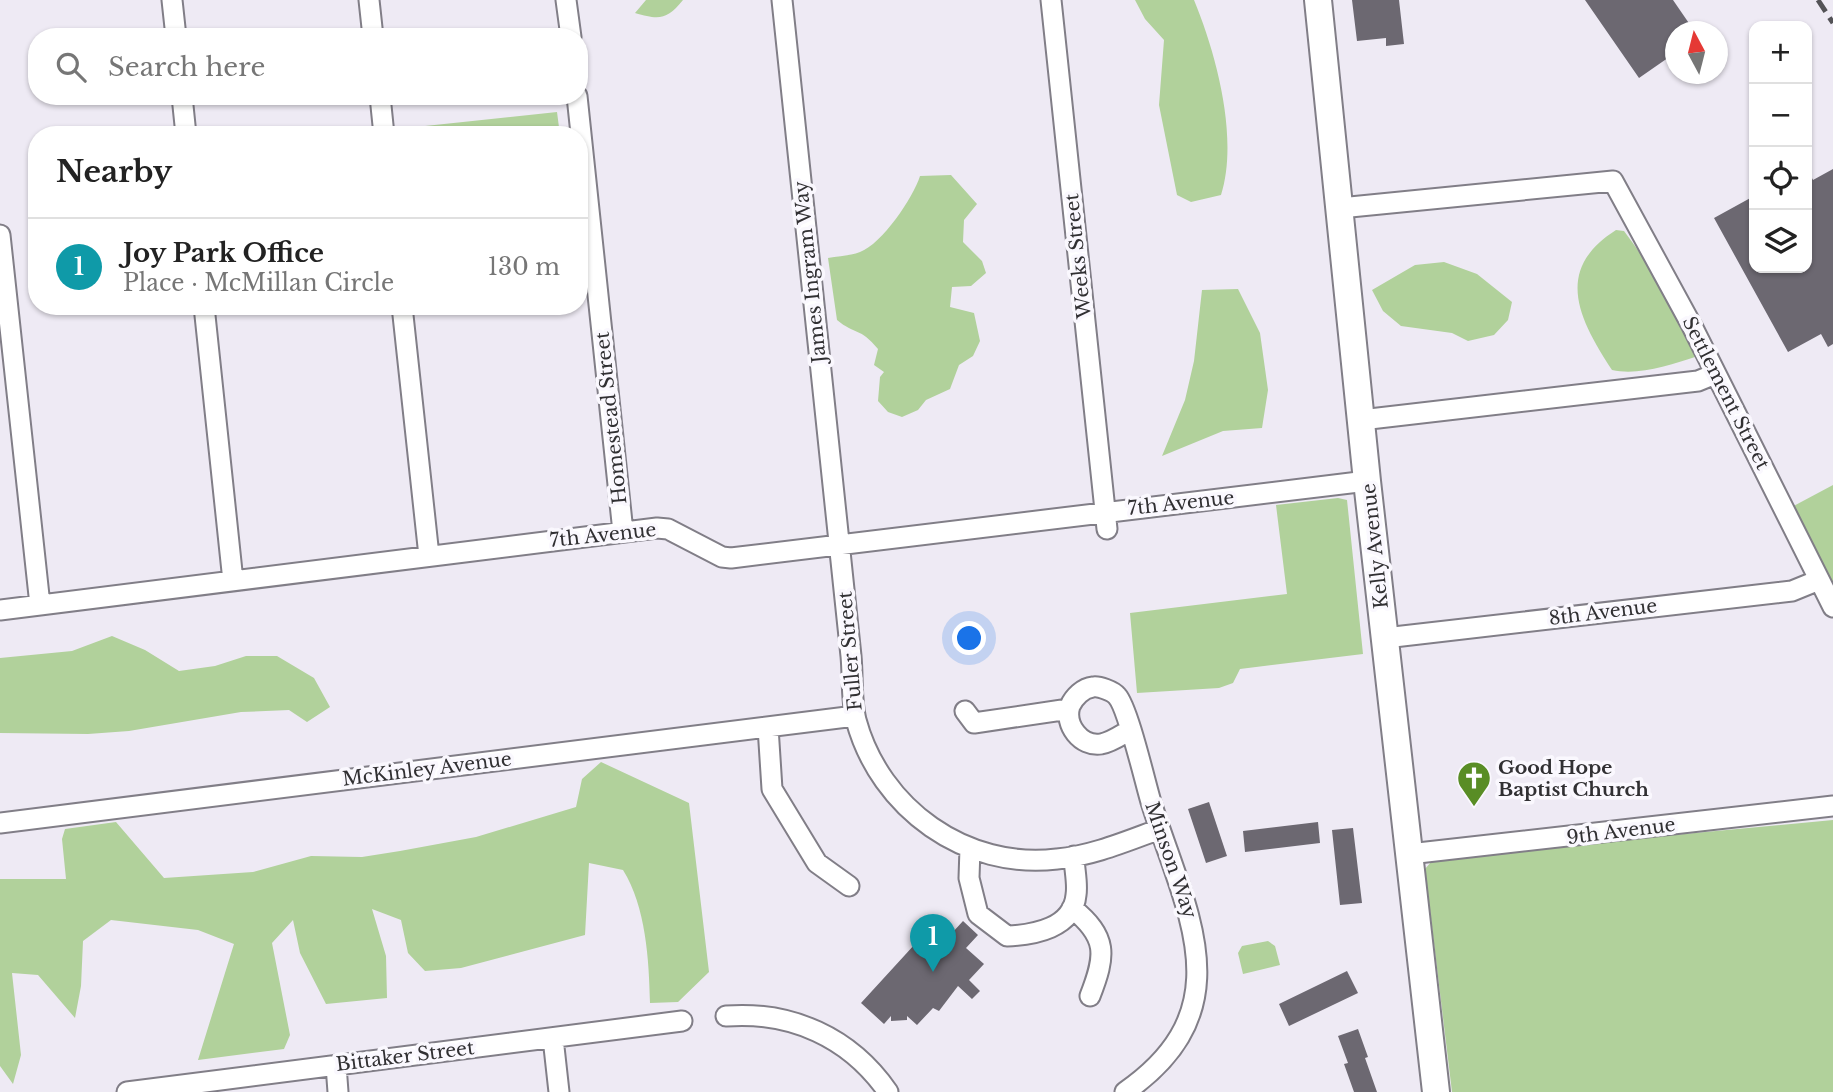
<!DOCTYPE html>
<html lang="en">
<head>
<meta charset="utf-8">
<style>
  :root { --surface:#fff; --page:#f6f6f6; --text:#222; --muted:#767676; --line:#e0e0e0; --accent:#7c3aed }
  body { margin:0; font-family:"Libre Baskerville",serif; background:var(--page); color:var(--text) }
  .controls { position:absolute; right:21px; top:21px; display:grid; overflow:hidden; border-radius:14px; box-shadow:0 2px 5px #0004 }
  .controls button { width:63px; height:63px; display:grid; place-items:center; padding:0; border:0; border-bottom:2px solid var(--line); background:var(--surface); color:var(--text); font:35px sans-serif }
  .compass { position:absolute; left:1665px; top:21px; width:63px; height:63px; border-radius:50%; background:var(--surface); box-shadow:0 2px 5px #0004; rotate:353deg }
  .you { position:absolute; left:970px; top:639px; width:24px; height:24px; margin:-18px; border:5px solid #fff; border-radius:50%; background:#1a73e8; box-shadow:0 0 0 10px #1a73e833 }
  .badge { display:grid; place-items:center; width:46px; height:46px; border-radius:50%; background:var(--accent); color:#fff; font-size:23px; font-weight:700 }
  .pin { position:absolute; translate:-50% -58px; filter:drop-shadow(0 2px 4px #0008) }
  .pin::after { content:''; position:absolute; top:37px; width:24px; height:21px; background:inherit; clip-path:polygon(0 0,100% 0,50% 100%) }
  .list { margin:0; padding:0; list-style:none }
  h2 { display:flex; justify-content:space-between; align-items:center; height:91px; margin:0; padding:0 28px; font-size:30px }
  h2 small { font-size:23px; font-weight:400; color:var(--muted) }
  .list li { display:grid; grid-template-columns:46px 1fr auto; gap:21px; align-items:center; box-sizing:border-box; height:98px; padding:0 28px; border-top:2px solid var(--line) }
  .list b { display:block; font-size:26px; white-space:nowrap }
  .list p { margin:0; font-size:23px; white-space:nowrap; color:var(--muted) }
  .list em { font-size:23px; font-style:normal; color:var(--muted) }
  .icon { flex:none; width:38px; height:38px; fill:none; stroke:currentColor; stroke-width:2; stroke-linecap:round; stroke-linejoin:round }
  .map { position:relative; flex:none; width:1833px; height:1092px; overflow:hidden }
  .search { position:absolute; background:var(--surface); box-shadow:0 2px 5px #0004; left:28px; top:28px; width:560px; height:77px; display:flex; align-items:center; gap:18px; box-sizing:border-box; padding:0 24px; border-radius:28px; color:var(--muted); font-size:26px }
  .panel { position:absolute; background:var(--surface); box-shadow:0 2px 5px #0004; left:28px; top:126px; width:560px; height:189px; border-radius:28px }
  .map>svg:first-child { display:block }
  .green { fill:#b1d19b }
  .building { fill:#6c6871 }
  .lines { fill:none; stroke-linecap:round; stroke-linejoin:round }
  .minor-casing { stroke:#817e87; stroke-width:23 }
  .secondary-casing { stroke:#817e87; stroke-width:30 }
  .minor { stroke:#fff; stroke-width:19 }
  .secondary { stroke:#fff; stroke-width:26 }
  .rail { stroke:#535256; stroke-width:5; stroke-dasharray:14 7; stroke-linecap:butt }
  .labels { text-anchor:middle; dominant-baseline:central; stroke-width:7; stroke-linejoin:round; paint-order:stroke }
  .street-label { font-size:19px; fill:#313033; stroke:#faf8fe }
  .poi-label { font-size:19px; font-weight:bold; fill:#313033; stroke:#faf8fe; text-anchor:start }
</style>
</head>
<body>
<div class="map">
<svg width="1833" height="1092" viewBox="0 0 1833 1092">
  <rect width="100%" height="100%" fill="#eeeaf4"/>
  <path class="green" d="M646,0h37c-16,20 -24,20 -48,13z
    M1135,0h59c22,53 45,138 27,195l-30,7 -14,-7 -18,-90 5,-65 -19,-21z
    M557,112l3,23h-162l-1,-6z
    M951,175l26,29 -13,16 -1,22 19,19 4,12 -15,13 -19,1 -2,20 24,6 6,28 -7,15 -14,9 -9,24 -24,11 -8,10 -16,7 -14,-5 -10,-11 2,-24 4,-5 -10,-7 4,-16c-18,-22 -23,-14 -41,-29l-9,-62c10,-2 22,-2 32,-6 22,-8 53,-54 60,-76z
    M1616,230l8,1c28,38 58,81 71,126 -25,8 -57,19 -83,13 -33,-51 -59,-100 4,-140z
    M1444,262l33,12 35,28 -4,18 -14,15 -26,6 -16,-8 -51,-7 -18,-15 -11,-21 43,-25z
    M1238,289l22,44 8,57 -6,38 -39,3 -61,25 23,-56 9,-39 8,-71z
    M1833,485v111l-45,-87z
    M1338,498l9,2 16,154 -123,15 -7,14 -14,5 -82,5 -7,-80 157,-19 -11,-89z
    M112,636l33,14 34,21 36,-5 31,-10h31l37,22 16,29 -23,15 -18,-12 -48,2 -112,19 -41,3 -88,-1v-75l72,-7z
    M601,762l88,41 20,169 -31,30 -28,1c-1,-43 -4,-96 -27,-133l-34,-7 -4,72 -124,33 -36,3 -17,-18 -7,-33 -29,-11 14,47 1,42 -61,6 -26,-51 -7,-33 -21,23 18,92 -6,14 -86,11 36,-116 -36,-14 -87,-10 -28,21 -2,45 -6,32 -37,-43 -26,-2 9,82 -8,29 -13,-18v-187h66l-4,-40 3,-10 51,-7 48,56 89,-6 58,-16 51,1 38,-6 76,-14 100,-30 6,-28z
    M1833,820v272h-381l-27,-223 6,-7 19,-6z
    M1268,941l7,5 5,19 -37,9 -5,-21 4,-7z"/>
  <path class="building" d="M1352,0h47l5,44 -18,2v-8l-29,3z
    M1585,0h88l22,32h-20v21l-36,25z
    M1807,169l6,11 20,-11v175l-5,3 -7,-13 -33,18 -74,-134 40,-22v72h53z
    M1209,802l18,54 -21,7 -18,-54z
    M1318,822l2,21 -75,9 -2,-21z
    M1353,828l9,75 -22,2 -8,-75z
    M937,920l15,13 11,-12 15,14 -12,13 18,16 -15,16 11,11 -8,8 -14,-13 -19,25 -6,-3 -16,17 -10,-9v4l-16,1v-5l-7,8 -23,-21z
    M1347,971l11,22 -69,33 -10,-22z
    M1358,1029l10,28 -3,1 12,34h-23l-10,-28 4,-1 -10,-27z"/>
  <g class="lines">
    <g class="minor-casing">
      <path id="minor" d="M172,0l4,37
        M369,0l4,37
        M566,0l5,37
        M782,0l69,656c2,21 0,44 5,64 24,89 110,150 201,139 35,-3 70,-18 103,-30
        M1051,0l56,529
        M182,96l4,39
        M380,96l4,39
        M577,96l46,436
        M1340,208l273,-27 79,145 141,281
        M0,235l40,370
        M204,306l29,275
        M402,306l27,250
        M1361,420l337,-39 17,-7
        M0,610l657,-82 11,1 54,28 9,1 636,-77
        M1385,638l407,-47 27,-11
        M965,711l9,12 95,-14
        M768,727l4,62 45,74 32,23
        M0,823l855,-107
        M970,848l-1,30 9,36 29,22c27,-1 66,-8 69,-41 2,-12 -2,-27 -2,-39
        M1409,854l424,-48
        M1072,908c36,29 34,47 18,88
        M726,1016c65,-5 124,21 162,76
        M553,1038l6,54
        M336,1065l2,27
        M127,1092l555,-71
        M1125,1092c121,-84 60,-181 26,-290 -6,-20 -23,-94 -34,-106 -4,-5 -18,-10 -24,-9 -10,1 -19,10 -23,19 -6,19 11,41 31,38 11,-2 20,-9 29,-14"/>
    </g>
    <g class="secondary-casing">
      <path id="secondary" d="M1318,0l49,481 69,611"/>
    </g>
    <use href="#minor" class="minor"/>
    <use href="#secondary" class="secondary"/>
    <path class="rail" d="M1818,0l15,23"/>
  </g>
  <defs>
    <g id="church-pin" transform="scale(1.75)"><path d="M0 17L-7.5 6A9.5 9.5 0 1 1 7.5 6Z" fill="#598d25" stroke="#faf8fe"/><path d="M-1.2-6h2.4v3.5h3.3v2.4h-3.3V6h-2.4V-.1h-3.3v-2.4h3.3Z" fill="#fff"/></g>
  </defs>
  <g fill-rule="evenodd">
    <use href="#church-pin" x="1474" y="778"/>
  </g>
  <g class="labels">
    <g class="street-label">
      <text transform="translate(1078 256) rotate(-96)">Weeks Street</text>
      <text transform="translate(810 272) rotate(-96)">James Ingram Way</text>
      <text transform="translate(1726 393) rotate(63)">Settlement Street</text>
      <text transform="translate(611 418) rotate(-96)">Homestead Street</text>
      <text transform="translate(1181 503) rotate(-6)">7th Avenue</text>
      <text transform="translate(603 535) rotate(-6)">7th Avenue</text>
      <text transform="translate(1375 546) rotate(-96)">Kelly Avenue</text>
      <text transform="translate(1603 612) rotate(-7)">8th Avenue</text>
      <text transform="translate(850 651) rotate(-95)">Fuller Street</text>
      <text transform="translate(427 769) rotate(-7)">McKinley Avenue</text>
      <text transform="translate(1621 831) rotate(-7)">9th Avenue</text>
      <text transform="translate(1171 860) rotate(71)">Minson Way</text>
      <text transform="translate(405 1056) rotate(-7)">Bittaker Street</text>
    </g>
    <g class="poi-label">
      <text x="1498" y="767">Good Hope<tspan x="1498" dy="22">Baptist Church</tspan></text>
    </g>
  </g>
</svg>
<div class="controls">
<button>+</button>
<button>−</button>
<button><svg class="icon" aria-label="locate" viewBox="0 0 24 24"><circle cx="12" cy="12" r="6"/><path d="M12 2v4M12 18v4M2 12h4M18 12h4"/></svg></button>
<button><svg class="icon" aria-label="layers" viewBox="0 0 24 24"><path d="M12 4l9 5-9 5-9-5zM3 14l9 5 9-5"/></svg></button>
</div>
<svg class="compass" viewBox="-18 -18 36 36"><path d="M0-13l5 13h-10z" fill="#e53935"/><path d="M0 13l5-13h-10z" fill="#767676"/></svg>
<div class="you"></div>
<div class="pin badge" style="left:933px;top:972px;background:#0f9aa8">1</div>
<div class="search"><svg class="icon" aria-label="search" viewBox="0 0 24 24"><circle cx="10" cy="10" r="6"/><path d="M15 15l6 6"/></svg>Search here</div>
<section class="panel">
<h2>Nearby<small></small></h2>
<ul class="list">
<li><span class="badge" style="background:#0f9aa8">1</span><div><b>Joy Park Office</b><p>Place · McMillan Circle</p></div><em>130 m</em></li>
</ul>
</section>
</div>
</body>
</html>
